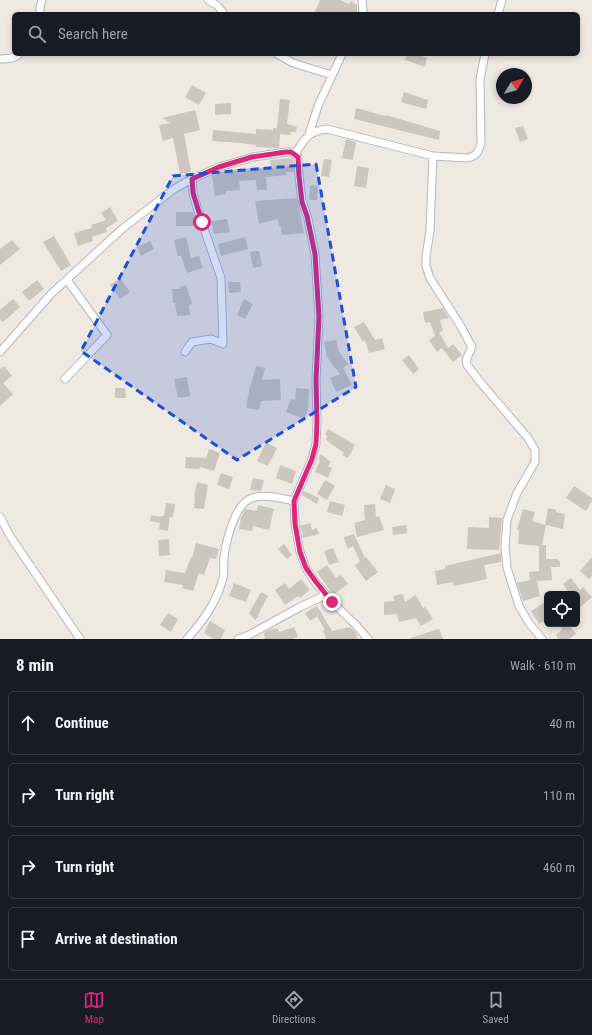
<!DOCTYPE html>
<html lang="en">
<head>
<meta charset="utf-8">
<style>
  :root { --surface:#171b24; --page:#242831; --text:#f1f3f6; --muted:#9ea1a6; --line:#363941; --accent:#db2777 }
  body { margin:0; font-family:"Roboto Condensed",sans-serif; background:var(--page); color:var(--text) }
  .controls { position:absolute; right:12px; bottom:12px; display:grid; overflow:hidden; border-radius:6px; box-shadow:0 2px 6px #0003 }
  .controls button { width:36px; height:36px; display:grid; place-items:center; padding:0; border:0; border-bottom:1px solid var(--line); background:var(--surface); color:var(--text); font:20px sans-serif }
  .compass { position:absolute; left:496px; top:68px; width:36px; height:36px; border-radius:50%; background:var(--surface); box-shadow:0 2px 6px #0003; rotate:52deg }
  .stop { position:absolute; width:12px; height:12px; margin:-9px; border:3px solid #db2777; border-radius:50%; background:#fff }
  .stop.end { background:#db2777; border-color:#fff; box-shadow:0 1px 4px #0008 }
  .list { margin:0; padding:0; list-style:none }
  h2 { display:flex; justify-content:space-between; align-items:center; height:52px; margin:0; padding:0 16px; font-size:17px }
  h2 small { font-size:13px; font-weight:400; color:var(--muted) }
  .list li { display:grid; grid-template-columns:26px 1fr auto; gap:12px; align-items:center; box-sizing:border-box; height:64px; margin:0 8px 8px; padding:0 8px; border:1px solid var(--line); border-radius:6px }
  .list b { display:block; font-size:15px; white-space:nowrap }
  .list em { font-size:13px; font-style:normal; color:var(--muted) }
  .icon { flex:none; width:22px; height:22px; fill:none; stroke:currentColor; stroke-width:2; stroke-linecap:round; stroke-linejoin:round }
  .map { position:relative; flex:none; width:592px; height:639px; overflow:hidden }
  .search { position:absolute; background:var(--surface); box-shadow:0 2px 6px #0003; left:12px; right:12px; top:12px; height:44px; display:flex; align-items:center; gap:10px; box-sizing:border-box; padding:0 14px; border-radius:6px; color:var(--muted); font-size:15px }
  .sheet { height:340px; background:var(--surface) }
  nav { display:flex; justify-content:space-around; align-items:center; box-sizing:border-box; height:56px; border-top:1px solid var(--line); background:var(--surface); font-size:11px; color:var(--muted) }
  nav a { display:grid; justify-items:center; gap:2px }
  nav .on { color:var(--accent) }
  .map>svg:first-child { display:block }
  .building { fill:#cbc7bf }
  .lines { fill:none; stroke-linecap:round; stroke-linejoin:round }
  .street-casing { stroke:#b4b7c1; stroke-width:9 }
  .street { stroke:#fff; stroke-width:7 }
  .route { stroke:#db2777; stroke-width:5 }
  .marked { fill:#1d4ed8; fill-opacity:0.2; stroke:#1d4ed8; stroke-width:3; stroke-dasharray:8 5; stroke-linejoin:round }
</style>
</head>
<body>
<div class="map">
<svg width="592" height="639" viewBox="0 0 592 639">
  <rect width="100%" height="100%" fill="#efe9e1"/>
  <path class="building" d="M320,0h20l9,4 2,-3 6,4v8l-43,1z
    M407,54h9l11,4 -2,9 -20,-7z
    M192,85l14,8 -7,12 -14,-8z
    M404,92l24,8 -2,9 -25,-7z
    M280,99l10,1 -3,24 10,3 -1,5h-5l-1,3 -10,-1 -1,14 -23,-1v-2l-15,-2 -29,-2 1,-11 43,4v-5l17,1v-2h4z
    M231,103v11l-16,1v-11z
    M356,108l29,8 1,-1 54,16 -1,9 -85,-21z
    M195,110l5,20 -16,4 7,38 -11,2 -7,-36 -10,3 -4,-16 11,-2 -8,-5z
    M523,126l5,13 -8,3 -5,-14z
    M346,139l10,3 -3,18 -11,-2z
    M290,158l3,2 1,12h-8l1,3 -21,2 1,13h-10l-1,-10 -17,1 1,9 -14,1v3l-11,2 -3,-20 10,-5 17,-2 30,-2h2l-1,-7z
    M324,159l8,1 -3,17 -8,-1z
    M357,166l12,2 -3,20 -12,-2z
    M310,185l8,1 -1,14h-8z
    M297,198l7,35 -22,2 -1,-9h-2l-1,-7 -19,5 -4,-23z
    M110,207l8,14 -12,7 1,4 -15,5 1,4 -15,5 -4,-13 18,-5 -1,-3 15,-5 -5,-7z
    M176,212h17l2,5v9h-19z
    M227,219l3,13 -16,2 -3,-13z
    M54,236l17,29 -10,6 -18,-29z
    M186,237l5,21 8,-2 4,12 -16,5 -6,-17h-3l-4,-16z
    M245,237l3,12 -27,7 -3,-12z
    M12,240l8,9 -20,16v-16z
    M150,241l4,8 -13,7 -4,-9z
    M259,251l3,15 -9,2 -3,-16z
    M120,278l10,14 -10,7 -10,-14z
    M37,280l7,9 -15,12 -7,-9z
    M228,282h12l1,10 -12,1z
    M186,285l6,19 -3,1 1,10 -13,1 -2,-13h-2l-1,-14h8l-1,-2z
    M13,299l7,8 -17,15 -3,-3v-9z
    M244,299l9,5 -8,15 -8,-4z
    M443,308l6,10 -9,2 3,11 -4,1 9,16 5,-4 9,11 -9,7 -11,-14 -5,4 -8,-12 6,-4 -5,-14 -5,1 -2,-11z
    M364,322l11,18 7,-2 3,11 -16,4 -4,-13 -2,2 -9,-15z
    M336,340l2,10 10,14 -5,4 9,17 -16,7 -6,-14 10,-4 -13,-17 -3,-15z
    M409,355l10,14 -6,5 -11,-14z
    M4,366l8,10 -9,7 10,11 -13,12v-37z
    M256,366l9,2 -3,12 18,-1 1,21 -20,1 -2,9 -13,-2 4,-23h1z
    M187,377l3,19 -12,2 -4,-19z
    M115,388h10l1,10h-11z
    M296,388l13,1 -1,16 1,1 -5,13 -18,-7 5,-13 4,1z
    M328,429l27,16 -7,13 -6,-3 2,-2 -18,-13 1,-4 -2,-2z
    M266,442l11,6 -9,18 -11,-5z
    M209,449l11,4 -6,18 -14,-4 -1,2 -14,-1 1,-11 20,1z
    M321,454l10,8 -3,4 4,2 -4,10 -13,-6 5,-12 -2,-1z
    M280,465l16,6 -4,13 -16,-6z
    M221,473l12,4 -4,12 -12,-4z
    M253,478l11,2 -3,11 -11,-1z
    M325,480l10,6 -8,14 -10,-6z
    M197,482l11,3 -4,24 -10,-1 1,-11h-1z
    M386,485l9,4 -5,14 -10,-4z
    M574,486l18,12v3l-6,10 -20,-13z
    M304,491l15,7 -2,6 -15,-9z
    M330,501l15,4 -3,11 -15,-4z
    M166,503l9,1 -2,13h-3l-2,14 -9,-2 1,-6 -10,-2 1,-6 10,2v-1h3z
    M375,504l1,13 3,-1 5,14 -27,7 -3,-14 11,-3 -1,-15z
    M258,505l16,4 -5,21 -16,-4 -1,5 -13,-2 2,-12 4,-7 1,-1 11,2z
    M548,508l8,2v2l9,2 -2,15 -17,-4 -4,20h4v14h12l2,3v5h-9l1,13 -15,1 3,15 -17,5 -6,-18 13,-3 -1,-8 10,-1v-25l-21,-2 1,-14h-2l6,-21 12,3 -3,9 13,4z
    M489,517l13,1 -3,32 -32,-1 1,-22 21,1z
    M310,523l2,7 5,-2 2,6 -16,4 -1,-3 1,-1 -3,-8z
    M406,525l1,8 -14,2 -1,-8z
    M354,534l11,24 1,-1 12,15 -12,9 -11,-15 5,-5 -7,-15 -5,3 -3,-8 -1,-4z
    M169,539l1,16 -11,1 -1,-16z
    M196,543l23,6 -3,10 -6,-1 -6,17 -5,-2 -6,18 -11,-3 1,-3 -19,-3 2,-12 19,3 6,-16 1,1z
    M284,544l8,11 -5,4 -9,-10z
    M333,548l6,14 -10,3 -5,-14z
    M501,553v9l-17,3 3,14 -33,7 -1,-4 -16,3 -2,-14 10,-2v-3z
    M592,557v19l-3,3 -9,-8z
    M327,565l9,13 5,-3 7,9 -15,11 -16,-23z
    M571,578l9,12 3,-3 9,10 -15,13v-16h-7l-7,-10z
    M301,579l9,11 -10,8 -2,-2 -13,9 -10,-15 10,-7 4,6z
    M234,583l17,7 -5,12 -17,-6z
    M261,592l7,4 -10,19 1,1 -4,4 -6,-7z
    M403,594l2,8 11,-7 7,13 2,-1 8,12 -12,7 -5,-8 -17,4 -2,-8 -13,1v-13l11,-1 -2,-5z
    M547,601v18l-8,5 -8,-13z
    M317,606l15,25 18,-4 6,6 2,6h-32l-3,-9h2l-8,-14 -7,5 -5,-8z
    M168,613l10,6 -7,13 -11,-7z
    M210,621l15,9 -4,9h-7l-10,-6z
    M558,624h10l8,10 -7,5h-11l-2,-4 6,-5z
    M294,627l4,10 -6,2h-27l-1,-6 4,-3 10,-2 1,4z
    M439,629l4,10h-32l-1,-1z"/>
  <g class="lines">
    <g class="street-casing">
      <path id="street" d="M208,0l10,6 6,8
        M40,14v-7l2,-7
        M362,14l1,-3 -1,-11
        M498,14l4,-14
        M277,54l16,9 39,12
        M0,59c6,0 15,0 19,-5
        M309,134l9,-28 24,-52
        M295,154c10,-15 13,-23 32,-25l106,27 35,2c9,-3 10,-5 13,-15l-1,-64 5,-25
        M433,156l-3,75 -4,25v10l4,12 30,47 12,22 -6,13 1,5 14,18 47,55 7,12v12l-18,31 -10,27 -2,27 2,21 12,38 10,17 13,16
        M0,352l51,-58 71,-65 52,-40 18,-10 27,-12 34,-10 33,-5h5l7,5 1,19 3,24 6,19 7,35 4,63 -3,63 1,41 -1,23 -4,15 -18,42 1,23 5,28 6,16 9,14 17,20 24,23 12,14
        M185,352l7,-10 19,-3 12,5 -2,-66 -23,-67 -5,-18 -1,-14
        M65,379l42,-44 -40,-55
        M0,517l10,19 70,103
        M187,639c16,-18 30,-37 36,-61 2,-6 0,-14 1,-21 2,-16 11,-54 28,-59 13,-4 29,0 42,3
        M238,639l11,-4 51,-28 26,-12"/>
    </g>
    <use href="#street" class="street"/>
  </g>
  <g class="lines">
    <path class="route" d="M202,222l-9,-29 -1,-14 27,-12 33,-10 34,-5h5l7,5 1,19 3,26 5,14 8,38 4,63 -3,63 1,42 -1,22 -4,15 -18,42 1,23 5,28 6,16 10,14 16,20"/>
  </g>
  <path class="marked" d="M316,164l40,223 -119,73 -156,-109 92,-175z"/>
</svg>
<div class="controls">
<button><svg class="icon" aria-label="locate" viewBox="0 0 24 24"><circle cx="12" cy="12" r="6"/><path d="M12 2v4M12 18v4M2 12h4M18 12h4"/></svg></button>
</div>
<svg class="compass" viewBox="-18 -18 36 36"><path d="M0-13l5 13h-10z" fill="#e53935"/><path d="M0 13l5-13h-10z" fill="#9ea1a6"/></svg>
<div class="stop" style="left:202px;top:222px"></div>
<div class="stop end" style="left:332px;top:602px"></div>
<div class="search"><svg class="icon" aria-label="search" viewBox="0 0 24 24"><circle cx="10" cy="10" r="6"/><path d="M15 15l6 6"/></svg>Search here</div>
</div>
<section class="sheet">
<h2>8 min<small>Walk · 610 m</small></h2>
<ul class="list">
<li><svg class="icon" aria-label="ahead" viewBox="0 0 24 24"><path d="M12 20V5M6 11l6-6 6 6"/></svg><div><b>Continue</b></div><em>40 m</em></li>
<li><svg class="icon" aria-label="right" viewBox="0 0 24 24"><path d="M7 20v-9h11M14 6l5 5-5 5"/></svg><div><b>Turn right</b></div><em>110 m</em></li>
<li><svg class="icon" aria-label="right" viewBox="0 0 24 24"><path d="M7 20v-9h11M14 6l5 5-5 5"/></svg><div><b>Turn right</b></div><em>460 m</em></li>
<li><svg class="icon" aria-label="arrive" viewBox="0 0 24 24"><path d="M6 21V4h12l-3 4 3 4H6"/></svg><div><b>Arrive at destination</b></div></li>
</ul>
</section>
<nav>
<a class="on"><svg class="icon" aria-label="map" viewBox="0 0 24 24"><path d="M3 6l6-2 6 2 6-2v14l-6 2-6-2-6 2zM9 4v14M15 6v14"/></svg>Map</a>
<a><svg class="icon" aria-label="directions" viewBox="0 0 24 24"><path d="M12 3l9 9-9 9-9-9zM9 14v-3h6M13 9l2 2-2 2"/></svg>Directions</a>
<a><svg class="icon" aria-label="saved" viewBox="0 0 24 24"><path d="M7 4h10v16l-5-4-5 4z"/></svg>Saved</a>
</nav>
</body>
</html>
